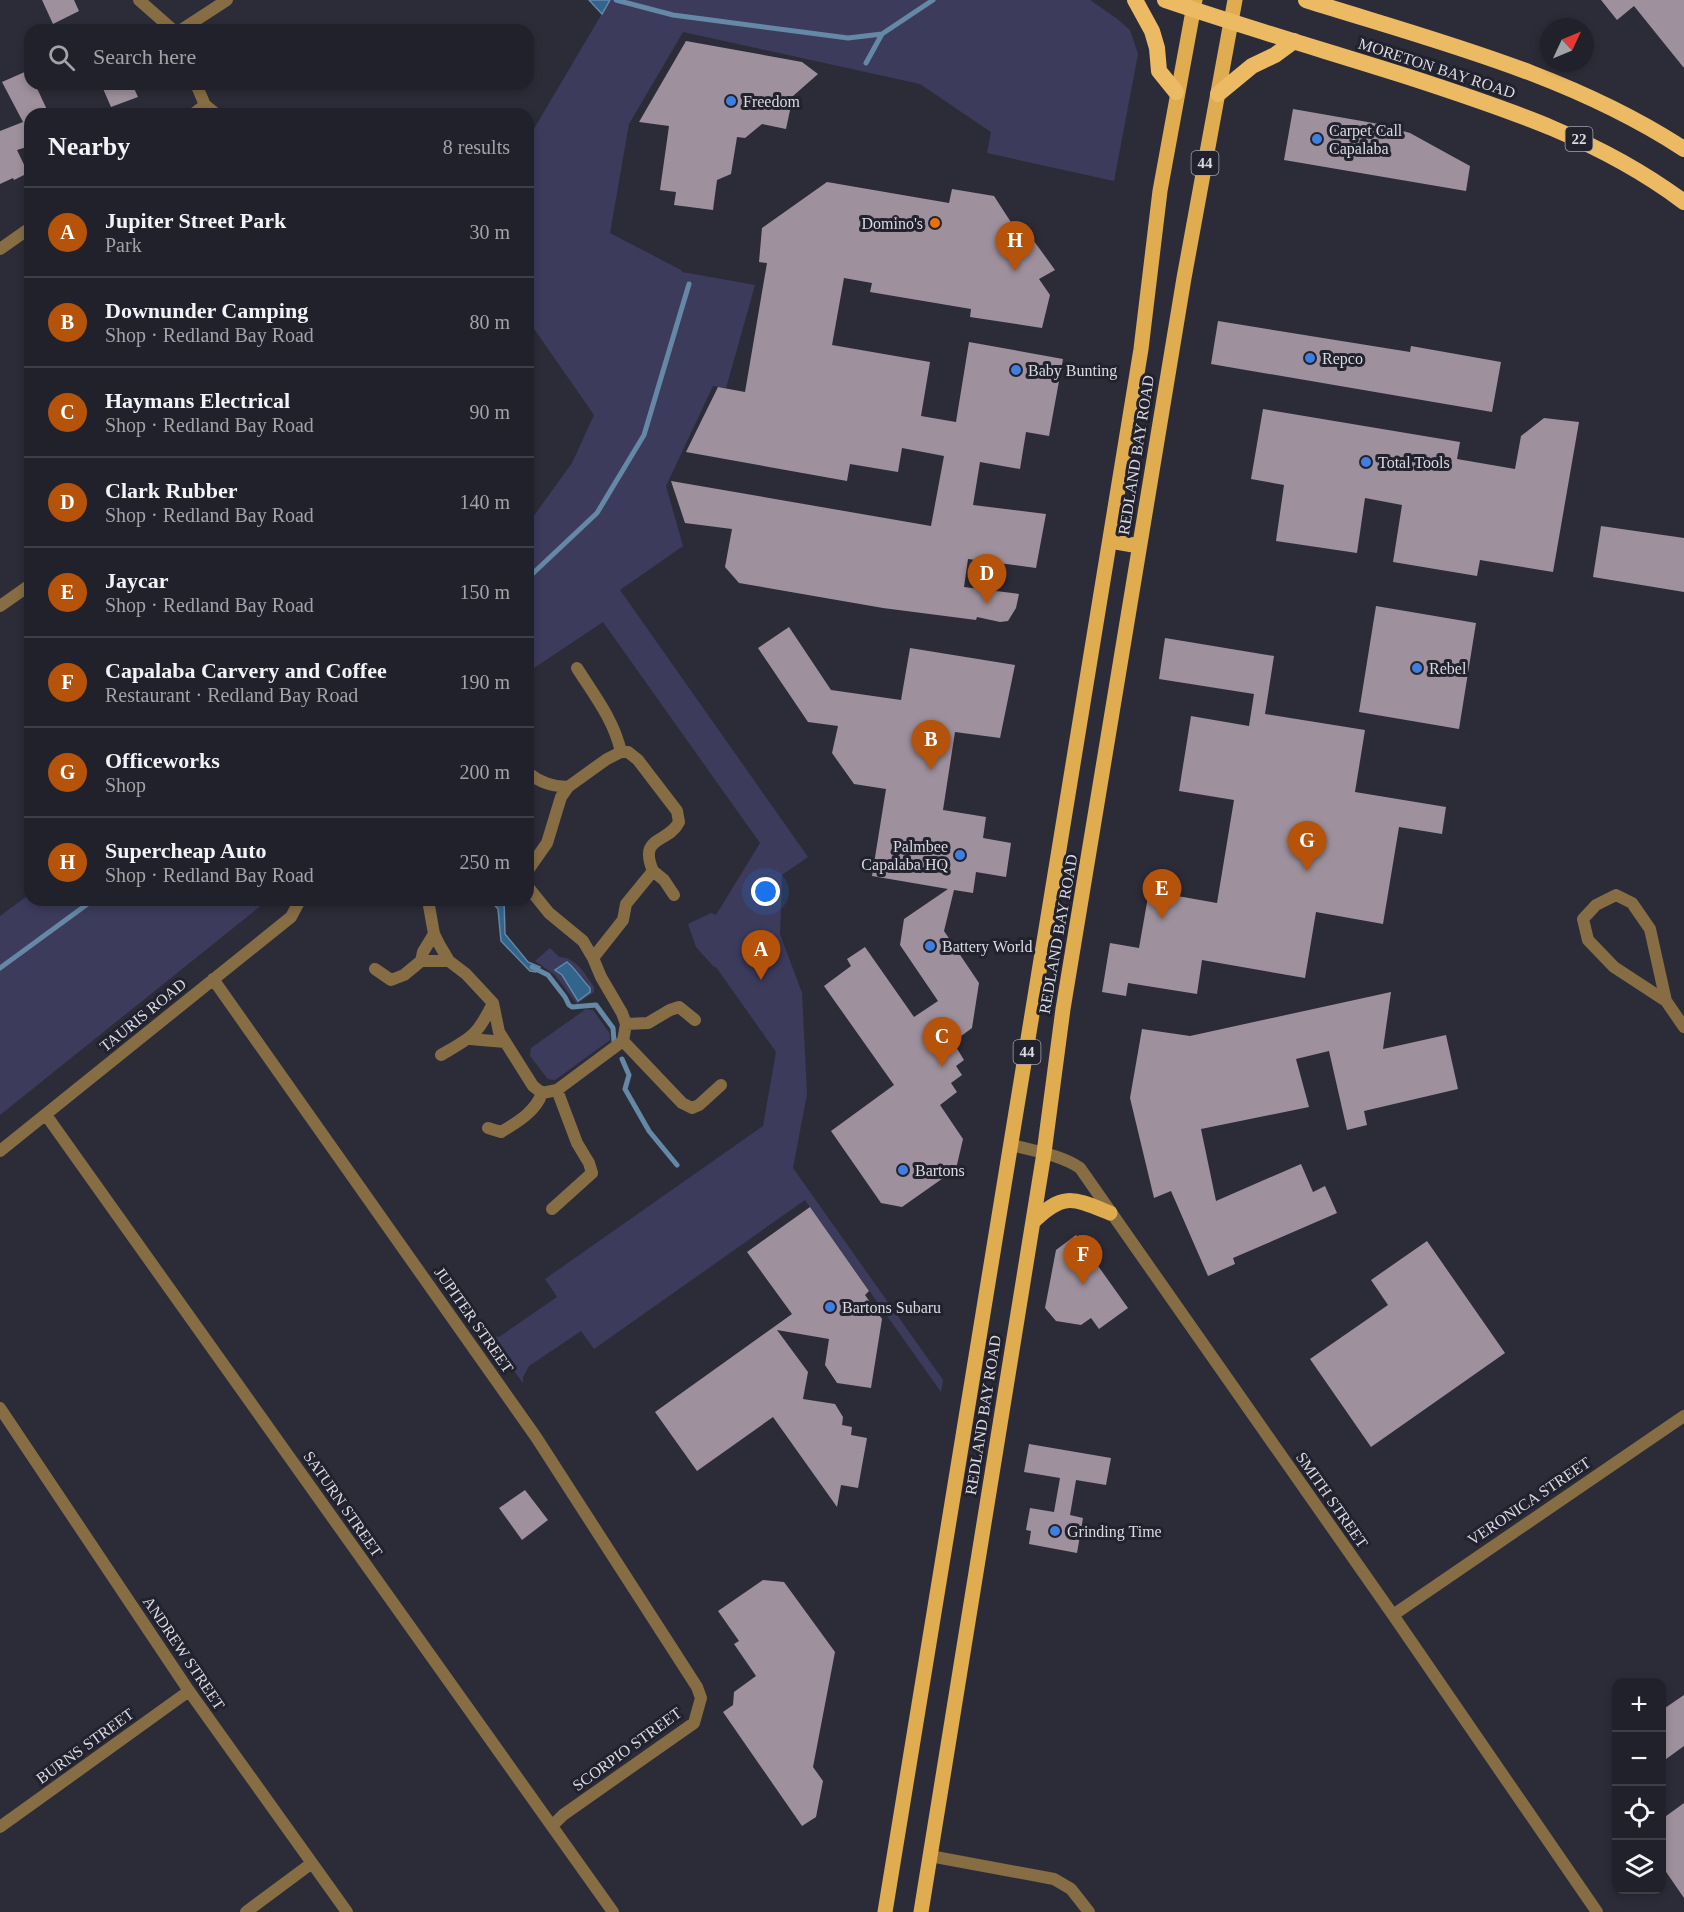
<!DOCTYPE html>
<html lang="en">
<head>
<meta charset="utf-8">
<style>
  :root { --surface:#21212b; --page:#292933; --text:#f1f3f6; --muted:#a2a3a9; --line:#3e3e47; --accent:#b45309 }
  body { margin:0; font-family:"Times New Roman",serif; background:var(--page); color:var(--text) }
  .controls { position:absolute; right:18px; bottom:18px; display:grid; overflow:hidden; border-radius:12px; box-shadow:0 3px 9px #0003 }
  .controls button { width:54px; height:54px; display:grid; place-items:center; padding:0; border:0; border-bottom:2px solid var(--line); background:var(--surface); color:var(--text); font:30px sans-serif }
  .compass { position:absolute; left:1540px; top:18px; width:54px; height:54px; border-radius:50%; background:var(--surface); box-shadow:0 3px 9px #0003; rotate:46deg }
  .you { position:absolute; left:766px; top:892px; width:21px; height:21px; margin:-15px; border:4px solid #fff; border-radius:50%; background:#1a73e8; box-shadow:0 0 0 9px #1a73e833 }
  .badge { display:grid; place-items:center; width:39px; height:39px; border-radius:50%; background:var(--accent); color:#fff; font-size:20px; font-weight:700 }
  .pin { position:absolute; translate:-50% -50px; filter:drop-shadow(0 2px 3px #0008) }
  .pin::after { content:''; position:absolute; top:32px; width:21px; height:18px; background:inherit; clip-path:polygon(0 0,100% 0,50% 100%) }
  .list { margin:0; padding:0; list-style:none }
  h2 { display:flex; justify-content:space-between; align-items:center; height:78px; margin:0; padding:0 24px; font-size:26px }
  h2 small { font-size:20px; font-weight:400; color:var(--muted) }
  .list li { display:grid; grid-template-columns:39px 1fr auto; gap:18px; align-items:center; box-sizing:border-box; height:90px; padding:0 24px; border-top:2px solid var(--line) }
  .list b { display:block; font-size:22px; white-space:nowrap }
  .list p { margin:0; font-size:20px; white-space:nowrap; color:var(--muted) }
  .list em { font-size:20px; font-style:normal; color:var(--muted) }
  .icon { flex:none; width:33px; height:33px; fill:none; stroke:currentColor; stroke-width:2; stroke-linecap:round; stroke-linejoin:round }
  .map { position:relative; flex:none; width:1684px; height:1912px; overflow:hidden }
  .search { position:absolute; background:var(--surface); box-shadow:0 3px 9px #0003; left:24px; top:24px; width:510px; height:66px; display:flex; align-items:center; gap:15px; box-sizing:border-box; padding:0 21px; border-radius:18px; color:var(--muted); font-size:22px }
  .panel { position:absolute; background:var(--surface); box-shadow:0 3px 9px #0003; left:24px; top:108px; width:510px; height:798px; border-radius:18px }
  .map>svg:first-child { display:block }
  .green { fill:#3c3b5c }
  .water { fill:#31658d; stroke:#6488a6; stroke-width:1.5 }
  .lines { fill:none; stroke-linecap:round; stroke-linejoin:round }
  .stream { stroke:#6488a6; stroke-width:5 }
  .building { fill:#9e919d }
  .minor { stroke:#866d44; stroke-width:12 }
  .primary { stroke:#dfac50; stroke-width:15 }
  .trunk { stroke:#ecba62; stroke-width:16 }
  .shop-dot { fill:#3f7fe0; stroke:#22222e; stroke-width:2 }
  .food-dot { fill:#e8710a; stroke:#22222e; stroke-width:2 }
  .labels { text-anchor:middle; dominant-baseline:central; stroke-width:6; stroke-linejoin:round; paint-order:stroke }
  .shield { fill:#22222e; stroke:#a3a3ac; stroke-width:1.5 }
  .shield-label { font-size:15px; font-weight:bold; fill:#dadae2 }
  .street-label { font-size:16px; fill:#dadae2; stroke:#22222e }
  .poi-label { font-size:16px; fill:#dadae2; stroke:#22222e; text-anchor:start }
</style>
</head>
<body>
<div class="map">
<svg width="1684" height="1912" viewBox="0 0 1684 1912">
  <rect width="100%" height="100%" fill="#2c2c39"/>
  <path class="green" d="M610,0h480l26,18 14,12 8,24 -24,127 -127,-28 4,-21 -71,-48 -237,-52 -54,92 -19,109 71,37 1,2 73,13 -29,103 -13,-2 -47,100 17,60 -63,44 188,267 -26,18 -2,59 22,59 5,101 -14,74 150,212 -2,12 -136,-192 -211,149 -13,-18 -52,35 -6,11v6l-35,-48 11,2 58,-40 -12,-18 218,-153 13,-74 -60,-85h-2l-18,-20 -8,-23 23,-11 5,2 44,-72 -157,-221 -75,50v-148l44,-61 22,-48 -66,-95v-181z
    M30,894v6h238l-268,215v-199z
    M550,948l9,9c18,1 26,17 35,30v5l-17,12 -22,-29 -20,-14z
    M586,1009l7,1 17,24v6l-55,40 -7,-1 -18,-23 1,-8z"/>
  <path class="water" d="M589,0h21l-8,14z
    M490,900h14l1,34 23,28 12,5 -4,5 -6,-1 -29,-30 -3,-32z
    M567,962c9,7 14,17 23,26v4l-12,9 -16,-26 -7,-5z"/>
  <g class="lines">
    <path class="stream" d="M616,0l57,15 175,23 34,-4
      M866,63l16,-29 51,-34
      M528,578l69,-65 47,-78 45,-151
      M532,967l16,8 17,22 4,8 3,2 24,-2 17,23 1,13
      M0,968l93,-68
      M622,1059l7,16 -4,14 24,42 28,34"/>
  </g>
  <path class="building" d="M42,0h32l5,11 -26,13z
    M1601,0h83v68l-50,-62 -17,14z
    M686,41l116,21 16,12 -25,22 -7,33 -24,-5 -17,14 -8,-1 -6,37 -14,6 -4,30 -39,-5 2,-13 -16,-2 9,-64 -30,-4z
    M27,71l3,13h5l14,30h-19v32l-13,4 11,23 -14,7 -1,-2 -13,6v-53l23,-9 -21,-40z
    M101,84h31l6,13 -27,10z
    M1293,109l86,15 31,9 60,33 -4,25 -182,-31z
    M827,182l122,21 3,-14 42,7 22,34 7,-4 32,44 -16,9 11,16 -8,33 -72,-11 1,-8 -101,-17 2,-9 -28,-5 -12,67 98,17 -9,54 35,6 13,-80 94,17 -14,77 -23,-4 -6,37 -40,-7 -7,43 73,9 -10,54 -68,-9 -4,28 55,7 -3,14 -8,13 -8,1 -23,-5 -1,3 -93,-12 -144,-25 -14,-16 7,-38 -47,-6 -14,-42 260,45 13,-70 -42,-8 -4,24 -48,-8 -3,17 -161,-29 32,-65 27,5 22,-129 -8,-1 3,-34z
    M1218,321l192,31 1,-6 90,16 -9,50 -281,-48z
    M1263,409l197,33 -3,17 58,10 6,-33 23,-18 35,4 -26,150 -73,-12 -3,16 -84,-14 9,-57 -37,-7 -8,55 -81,-12 8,-56 -33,-6z
    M1601,526l83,12v54l-91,-15z
    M1376,606l100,17 -17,106 -100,-17z
    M789,627l42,63 70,10 9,-52 105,17 -15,73 -45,-6 -12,78 43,7 -3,21 28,5 -5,34 -30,-5 -3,21 -19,-3 -10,41 35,52 -7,45 -19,14 11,18 -8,6 6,9 -11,8 6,9 -17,13 23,34 -7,30 -54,38 -21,-4 -50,-72 63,-46 -70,-99 27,-20 -4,-7 18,-12 49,70 24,-16 -38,-56 4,-26 44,-30 -76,-13 14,-87 -32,-5 -22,-31 6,-27 -30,-4 -50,-74z
    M1165,638l109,18 -9,58 100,16 -10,62 91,15 -4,27 -43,-7 -16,97 -67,-12 -11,66 -103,-18 -5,34 -69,-11 -2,13 -24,-4 8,-49 29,5 10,-57 68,12 17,-103 -55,-9 12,-75 58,10 5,-32 -95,-15z
    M1391,992l-8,57 63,-14 12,54 -94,22 3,14 -20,5 -18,-79 -33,8 13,48 -108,22 15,72 85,-37 12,28 12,-6 12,27 -104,45 2,6 -27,12 -37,-85 -17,7 -24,-100 12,-69 48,7z
    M810,1207l59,84 -4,4 17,24 -11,69 -34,-5 -12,-18 4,-26 -52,-9 31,42 -5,27 32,5 8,13 -1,8 10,2 -1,8 16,3 -9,50 -17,-3 -4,22 -64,-90 -76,54 -42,-59 137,-98 -45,-62z
    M1076,1235l52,73 -29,21 -8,-11 -10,7 -25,-4 -11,-13 11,-58z
    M1427,1241l78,112 -134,94 -61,-88 78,-54 -17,-25z
    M1029,1444l82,14 -5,27 -30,-5 -6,35 13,3 -6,35 -48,-9 2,-13 -5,-1 4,-22 24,4 6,-34 -36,-6z
    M525,1490l23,30 -26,20 -23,-32z
    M763,1580l21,2 51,70 -22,115 10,14 -7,36 -14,9 -79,-114 10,-7 1,-13 22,-16 -22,-32 5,-3 -21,-30z
    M1684,1695v51l-22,16v-52z
    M1684,1803v95l-22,-32v-47z"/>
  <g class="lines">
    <path class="minor" d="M139,0l34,30
      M181,30l46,-30
      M196,84l9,21 11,9
      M193,114l12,-9
      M0,249l30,-21
      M0,606l30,-21
      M577,668c17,27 37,52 44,84
      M528,773c13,10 24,13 40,14
      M528,870l19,-27 14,-46 7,-10 39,-28 14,-7h7l10,8 39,51 2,11c-11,22 -41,13 -26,49l-27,33 -3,16 -30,38
      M653,871l11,9 10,15
      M428,900l6,34 5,10 10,17 17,13 27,29 6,29 34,54 9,7 15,-3 66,-49 3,-17 -4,-11 -21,-36 -8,-19 -10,-17 -34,-28 -21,-26
      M421,961h28
      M375,969l16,11 13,-5 17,-14 2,-9 11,-18
      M213,979l323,458 161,250 4,11 -7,25 -131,92 -11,11
      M1666,1001l-16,-72 -18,-26 -16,-8 -20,10 -13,14 5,21 26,27 52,34 18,26
      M626,1024l22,-1 22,-13 9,-3 16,13
      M470,1039l35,3
      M623,1041l59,62 10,5 7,-3 22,-20
      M441,1055c31,-18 36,-19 52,-52
      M46,1115l567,797
      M488,1128l13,4c17,-10 35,-21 41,-39
      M1012,1145c22,6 49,10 68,23l313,447 204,297
      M0,1151l291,-234 9,-17
      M552,1209l40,-36 -3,-10 -12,-20 -20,-53
      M0,1408l189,283 158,221
      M1393,1615l291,-199
      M0,1827l189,-136
      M930,1856l124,23 17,10 18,23
      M246,1912l66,-49"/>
    <path class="primary" d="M1110,541l29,5
      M1033,1222c30,-30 40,-24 77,-9
      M885,1912l256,-1563 19,-158 35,-191
      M921,1912l123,-759 19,-144 121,-731 51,-278"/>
    <path class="trunk" d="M1135,0l17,31 5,17 2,23 17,21
      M1165,0c82,28 165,52 247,78 98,32 189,62 272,124
      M1306,0c130,41 263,74 378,149
      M1218,94l34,-28 23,-11 19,-14"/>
  </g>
  <g class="shop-dot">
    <circle cx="731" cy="101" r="6"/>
    <circle cx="1317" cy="139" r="6"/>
    <circle cx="1310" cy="358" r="6"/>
    <circle cx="1016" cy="370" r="6"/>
    <circle cx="1366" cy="462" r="6"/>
    <circle cx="1417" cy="668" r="6"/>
    <circle cx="960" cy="855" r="6"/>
    <circle cx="930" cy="946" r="6"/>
    <circle cx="903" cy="1170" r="6"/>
    <circle cx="830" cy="1307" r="6"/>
    <circle cx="1055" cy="1531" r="6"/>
  </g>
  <circle class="food-dot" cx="935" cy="223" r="6"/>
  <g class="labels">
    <g class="shield">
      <rect x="1565.5" y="127" width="27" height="24" rx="4.5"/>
      <rect x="1191.5" y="151" width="27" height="24" rx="4.5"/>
      <rect x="1013.5" y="1040" width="27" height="24" rx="4.5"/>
    </g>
    <g class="shield-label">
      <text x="1579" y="139">22</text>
      <text x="1205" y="163">44</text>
      <text x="1027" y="1052">44</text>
    </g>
    <g class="street-label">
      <text transform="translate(1437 68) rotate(18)">MORETON BAY ROAD</text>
      <text transform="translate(1136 455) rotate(-81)">REDLAND BAY ROAD</text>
      <text transform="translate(1058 934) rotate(-80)">REDLAND BAY ROAD</text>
      <text transform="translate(143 1015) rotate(-39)">TAURIS ROAD</text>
      <text transform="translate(474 1320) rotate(55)">JUPITER STREET</text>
      <text transform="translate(983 1415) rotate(-81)">REDLAND BAY ROAD</text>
      <text transform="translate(1332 1500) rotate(55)">SMITH STREET</text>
      <text transform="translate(1529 1501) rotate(-34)">VERONICA STREET</text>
      <text transform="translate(343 1504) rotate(55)">SATURN STREET</text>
      <text transform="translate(184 1653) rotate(56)">ANDREW STREET</text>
      <text transform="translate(85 1746) rotate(-36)">BURNS STREET</text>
      <text transform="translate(627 1749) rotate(-36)">SCORPIO STREET</text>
    </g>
    <g class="poi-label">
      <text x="743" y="101">Freedom</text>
      <text x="1329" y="130">Carpet Call<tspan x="1329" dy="18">Capalaba</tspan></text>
      <text x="923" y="223" text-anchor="end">Domino's</text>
      <text x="1322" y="358">Repco</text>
      <text x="1028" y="370">Baby Bunting</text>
      <text x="1378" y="462">Total Tools</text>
      <text x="1429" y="668">Rebel</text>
      <text x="948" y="846" text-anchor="end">Palmbee<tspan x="948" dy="18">Capalaba HQ</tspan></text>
      <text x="942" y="946">Battery World</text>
      <text x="915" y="1170">Bartons</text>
      <text x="842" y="1307">Bartons Subaru</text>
      <text x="1067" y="1531">Grinding Time</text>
    </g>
  </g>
</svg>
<div class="controls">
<button>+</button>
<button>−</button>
<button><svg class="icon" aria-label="locate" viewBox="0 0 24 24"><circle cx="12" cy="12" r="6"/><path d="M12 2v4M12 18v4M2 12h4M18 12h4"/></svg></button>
<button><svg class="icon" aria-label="layers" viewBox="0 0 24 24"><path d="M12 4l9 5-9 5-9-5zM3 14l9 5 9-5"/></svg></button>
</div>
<svg class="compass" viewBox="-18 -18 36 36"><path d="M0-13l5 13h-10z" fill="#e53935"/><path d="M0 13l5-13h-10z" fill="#a2a3a9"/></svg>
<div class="you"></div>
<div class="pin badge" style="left:761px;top:980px">A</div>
<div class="pin badge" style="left:931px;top:770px">B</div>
<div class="pin badge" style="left:942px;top:1067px">C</div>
<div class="pin badge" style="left:987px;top:604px">D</div>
<div class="pin badge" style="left:1162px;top:919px">E</div>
<div class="pin badge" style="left:1083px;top:1285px">F</div>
<div class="pin badge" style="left:1307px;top:871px">G</div>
<div class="pin badge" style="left:1015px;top:271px">H</div>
<div class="search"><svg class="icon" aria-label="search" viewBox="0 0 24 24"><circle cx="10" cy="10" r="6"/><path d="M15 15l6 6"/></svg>Search here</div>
<section class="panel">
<h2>Nearby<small>8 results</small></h2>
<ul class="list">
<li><span class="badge">A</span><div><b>Jupiter Street Park</b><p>Park</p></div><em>30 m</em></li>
<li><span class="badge">B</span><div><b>Downunder Camping</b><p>Shop · Redland Bay Road</p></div><em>80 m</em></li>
<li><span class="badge">C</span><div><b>Haymans Electrical</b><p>Shop · Redland Bay Road</p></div><em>90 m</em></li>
<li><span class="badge">D</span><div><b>Clark Rubber</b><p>Shop · Redland Bay Road</p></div><em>140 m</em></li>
<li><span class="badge">E</span><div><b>Jaycar</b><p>Shop · Redland Bay Road</p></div><em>150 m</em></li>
<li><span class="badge">F</span><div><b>Capalaba Carvery and Coffee</b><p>Restaurant · Redland Bay Road</p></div><em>190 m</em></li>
<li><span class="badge">G</span><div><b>Officeworks</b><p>Shop</p></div><em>200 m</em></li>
<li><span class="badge">H</span><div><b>Supercheap Auto</b><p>Shop · Redland Bay Road</p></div><em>250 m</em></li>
</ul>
</section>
</div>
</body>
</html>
